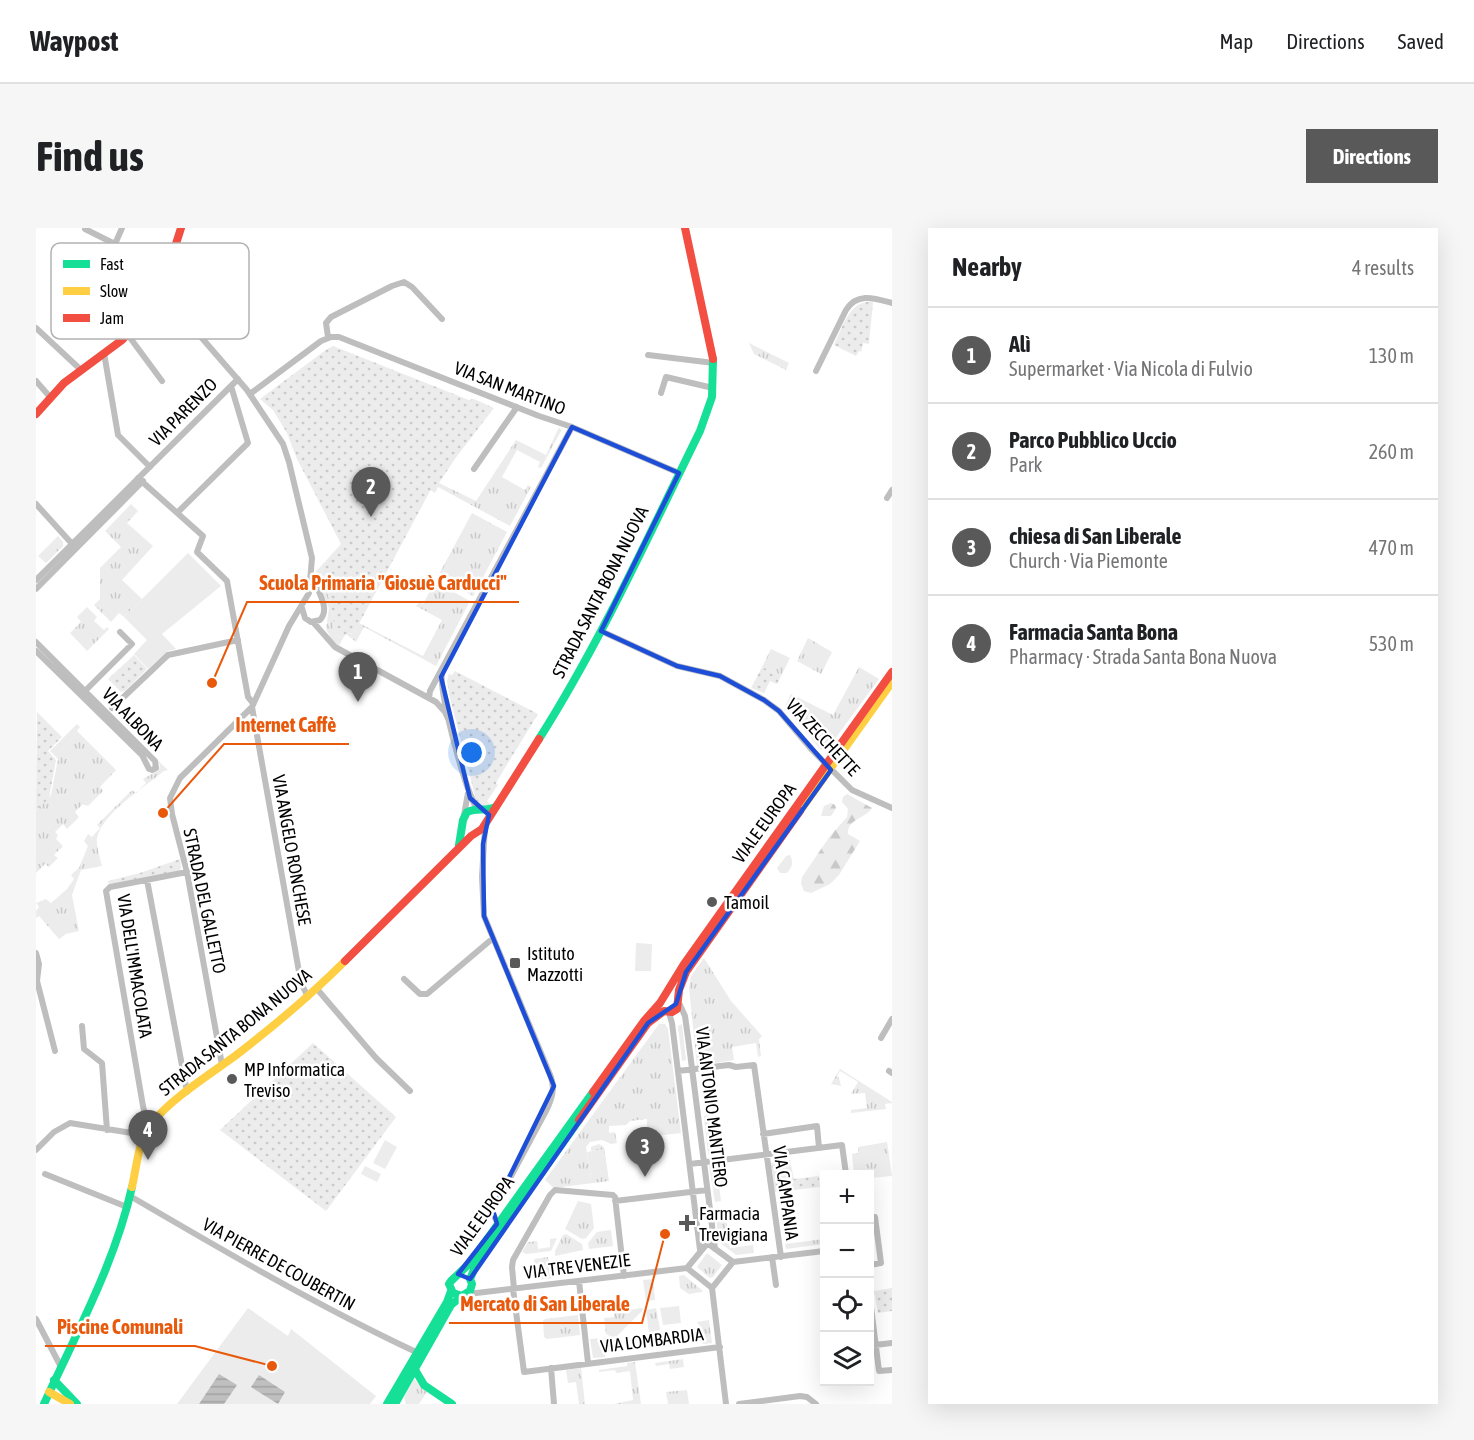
<!DOCTYPE html>
<html lang="en">
<head>
<meta charset="utf-8">
<style>
  :root { --surface:#fff; --page:#f6f6f6; --text:#202124; --muted:#757577; --line:#e0e0e0; --accent:#595959 }
  body { margin:0; font-family:"Asap Condensed",sans-serif; background:var(--page); color:var(--text) }
  .controls { position:absolute; right:18px; bottom:18px; display:grid; overflow:hidden; border-radius:0px; box-shadow:0 6px 24px #0002 }
  .controls button { width:54px; height:54px; display:grid; place-items:center; padding:0; border:0; border-bottom:2px solid var(--line); background:var(--surface); color:var(--text); font:30px sans-serif }
  .you { position:absolute; left:436px; top:525px; width:21px; height:21px; margin:-15px; border:4px solid #fff; border-radius:50%; background:#1a73e8; box-shadow:0 0 0 9px #1a73e833 }
  .badge { display:grid; place-items:center; width:39px; height:39px; border-radius:50%; background:var(--accent); color:#fff; font-size:20px; font-weight:700 }
  .pin { position:absolute; translate:-50% -50px; filter:drop-shadow(0 2px 3px #0008) }
  .pin::after { content:''; position:absolute; top:32px; width:21px; height:18px; background:inherit; clip-path:polygon(0 0,100% 0,50% 100%) }
  .list { margin:0; padding:0; list-style:none }
  h2 { display:flex; justify-content:space-between; align-items:center; height:78px; margin:0; padding:0 24px; font-size:26px }
  h2 small { font-size:20px; font-weight:400; color:var(--muted) }
  .list li { display:grid; grid-template-columns:39px 1fr auto; gap:18px; align-items:center; box-sizing:border-box; height:96px; padding:0 24px; border-top:2px solid var(--line) }
  .list b { display:block; font-size:22px; white-space:nowrap }
  .list p { margin:0; font-size:20px; white-space:nowrap; color:var(--muted) }
  .list em { font-size:20px; font-style:normal; color:var(--muted) }
  .icon { flex:none; width:33px; height:33px; fill:none; stroke:currentColor; stroke-width:2; stroke-linecap:round; stroke-linejoin:round }
  .map { position:relative; flex:none; width:856px; height:1176px; overflow:hidden; border-radius:0px }
  header { display:flex; align-items:center; gap:36px; box-sizing:border-box; height:84px; padding:0 30px; background:var(--surface); border-bottom:2px solid var(--line) }
  header strong { font-size:28px }
  nav { display:flex; gap:33px; margin-inline-start:auto; font-size:21px }
  .intro { display:flex; align-items:center; justify-content:space-between; box-sizing:border-box; height:144px; padding:0 36px }
  h1 { margin:0; font-size:42px }
  .button { padding:15px 27px; border-radius:0px; background:var(--accent); color:#fff; font-size:21px; font-weight:700 }
  main { display:flex; gap:36px; padding:0 36px }
  aside { flex:1; background:var(--surface); border-radius:0px; box-shadow:0 6px 24px #0002 }
  .map>svg:first-child { display:block }
  .grass { fill:url(#grass-tufts) }
  .forest { fill:url(#forest-firs) }
  .park { fill:url(#park-dots) }
  .garden { fill:#ececec }
  .water { fill:url(#water-rules) }
  .lines { fill:none; stroke-linecap:round; stroke-linejoin:round }
  .street { stroke:#bebebe; stroke-width:6 }
  .fast { stroke:#16e098; stroke-width:8 }
  .slow { stroke:#ffcf43; stroke-width:8 }
  .jam { stroke:#f24e42; stroke-width:8 }
  .marked { fill:none; stroke:#1d4ed8; stroke-width:4.5; stroke-linejoin:round }
  .poi-dot { fill:#595959; stroke:#fff; stroke-width:2 }
  .labels { text-anchor:middle; dominant-baseline:central; stroke-width:5; stroke-linejoin:round; paint-order:stroke }
  .street-label { font-size:18px; fill:#000; stroke:#fff }
  .poi-label { font-size:18px; fill:#000; stroke:#fff; text-anchor:start }
  .key { fill:#fff; stroke:#b2b2b2; stroke-width:1.5 }
  .key-label { font-size:16px; fill:#000 }
  .leader { fill:none; stroke:#e8590c; stroke-width:2 }
  .callout-dot { fill:#e8590c; stroke:#fff; stroke-width:2 }
  .callout-label { font-size:20px; text-anchor:middle; font-weight:bold; fill:#e8590c; stroke:#fff; stroke-width:5; stroke-linejoin:round; paint-order:stroke }
</style>
</head>
<body>
<header>
<strong>Waypost</strong>
<nav><a>Map</a><a>Directions</a><a>Saved</a></nav>
</header>
<div class="intro"><h1>Find us</h1><a class="button">Directions</a></div>
<main>
<div class="map">
<svg width="856" height="1176" viewBox="0 0 856 1176">
  <defs>
    <pattern id="grass-tufts" width="24" height="20" patternUnits="userSpaceOnUse" patternTransform="scale(1.5)"><rect width="24" height="20" fill="#ececec"/><path d="M3 7l-1-3M5 7V3M7 7l1-3M15 17l-1-3M17 17v-4M19 17l1-3" fill="none" stroke="#c9c9c9"/></pattern>
    <pattern id="forest-firs" width="22" height="20" patternUnits="userSpaceOnUse" patternTransform="scale(1.5)"><rect width="22" height="20" fill="#ececec"/><path d="M5 1l3.5 6h-7zM16 11l3.5 6h-7z" fill="#c9c9c9"/></pattern>
    <pattern id="park-dots" width="8" height="8" patternUnits="userSpaceOnUse" patternTransform="scale(1.5)"><rect width="8" height="8" fill="#ececec"/><path d="M2 2h.1M6 6h.1" fill="none" stroke="#c9c9c9" stroke-width="1.8" stroke-linecap="round"/></pattern>
    <pattern id="water-rules" width="6" height="5" patternUnits="userSpaceOnUse" patternTransform="scale(1.5)"><rect width="6" height="5" fill="#bfbfbf"/><path d="M0 2.5h6" fill="none" stroke="#a2a2a2"/></pattern>
  </defs>
  <rect width="100%" height="100%" fill="#fff"/>
  <path class="grass" d="M713,115l40,20 -3,7 -32,-16z
    M523,199l2,4 -20,37 -3,-1 2,-5 -23,-12 -15,27 23,13 3,-5 3,2 -21,39 -72,-39 -3,6 -5,-3 9,-7 37,18 40,-61 30,15z
    M95,276l7,7 -11,12 26,23 -31,34 20,19 -18,18 -5,-4 -8,9 -17,-17 6,-6v-31l21,-21 -16,-16z
    M436,285l35,19 -34,64 -35,-20z
    M22,308l5,6v4l-17,17 -8,-7z
    M285,338l12,49 1,14 4,7 5,2 -4,8 -7,-6 -6,-11 3,-21 -11,-26 -2,-11z
    M399,354l35,19 -34,65 -72,-39 -8,15 -10,-8 8,-1 5,-10 64,33 19,-36 -26,-14 3,-4 4,2z
    M51,379l10,10 -3,4 10,9 3,-3 2,2 -22,22 -17,-18 11,-11 -4,-5z
    M772,410l24,14 -11,22 -24,-13z
    M735,421l19,9 -9,18 -19,-9z
    M823,439l20,12 -50,68 -8,3 -36,-44 6,-12 42,21z
    M41,496l3,3 -3,4 39,39 -16,17 3,4 -15,15 -5,-2 -8,8 4,5 -12,12 -4,-5 -8,8 3,3 -2,4 7,7 -9,9 4,3 -9,9 -4,-3 -9,9v-62l15,-16 7,-36 -8,-8z
    M119,530l13,12 -4,1c-19,16 -61,41 -67,67 -1,7 3,20 5,28l-21,4 -9,25 7,36 -13,3 -7,5 -20,-23 -3,2v-7l3,-4 -3,-4 10,-4 5,4 16,-14 7,-10 -3,-4 8,-7 9,-22 -4,-5 4,-7 4,3 8,-9 -3,-3 35,-35 4,3 10,-10 -3,-4 16,-9 1,-5z
    M668,730l27,43 31,35 -3,3 2,17 -3,1 -2,-14 -24,4 2,13 -37,6 -8,-78 2,-12z
    M623,796h6l3,5 13,104 -34,4v-18l-17,2 -4,4 -17,1v7l6,-1 2,11 -6,1 -9,-4 -12,2 -4,5 5,31 13,-28 -13,1v-4l8,-3 5,3 5,34 -55,7 -9,-8z
    M646,796l4,36 -4,1 -4,-35z
    M804,841l52,33v1l-7,1 1,5 -35,4v-3l16,-2 -2,-15 -14,1 7,-12 -18,-11 -3,5 2,2 2,8 -10,-2z
    M673,887l5,39 -6,1 -4,-39z
    M851,914l5,34 -22,2v-4h-16l-2,-20 6,-1v-6z
    M685,936l3,19 -5,1 2,17 -6,1 -6,-36z
    M542,973l13,3 3,24 -8,10 -4,1 -17,-10z
    M689,981l5,39 23,-3 1,8 -18,2 -17,-13 -4,-32z
    M575,1002l2,16 -24,3 -1,-6 9,-11z
    M530,1006l16,10 1,6 -28,6v-5l8,-16z
    M521,1010l-6,13 -25,3 -4,-2 6,-10 9,-1 1,8 12,-2v-8z
    M788,1011v5l-38,5 -1,-5z
    M671,1025l15,12 -9,12 -3,1 -13,-11z
    M512,1029l5,21 -16,2 -3,-21z
    M648,1047l19,16 -1,1 -13,2 -9,-6 -1,-12z
    M617,1051l2,21 -9,1 -3,-21z
    M643,1078l2,17 -18,2 -3,-17z
    M606,1080l1,2 -26,26 -5,1 -6,-3 -2,-16 10,-1v-5z
    M620,1080l4,21 -2,2 -9,2 -3,-23z
    M542,1087l2,20 -33,4 -3,-2 -1,-16 2,-2z
    M673,1092l3,23 -9,1 -2,-16 -4,-6z
    M567,1110l2,19 -12,1 -3,-19z
    M647,1131l1,8 -14,2 -1,-5 -13,2 -1,-3z
    M599,1134l6,42h-27l19,-4 -3,-29 -14,2 -1,-3 -16,2v-2l28,-4v-3z
    M545,1140l4,36h-6l-3,-22 -8,1 -2,-13z
    M378,1151l13,13 -8,12h-13l-2,-6z
    M651,1162l2,14h-21l-2,-12z"/>
  <path class="forest" d="M811,566l25,14c-7,11 -25,11 -24,26l12,7 -21,34 -9,9 -19,9 -7,-2 -3,-7 1,-7 28,-41 17,-19 1,-8 -6,-7 1,-5z
    M795,575l4,2 1,3 -5,8h-10l3,-10z
    M754,627c4,8 2,12 -3,18h-7l-3,-5 9,-12z"/>
  <path class="park" d="M830,74h7l-4,42 -6,-1 -2,9 -2,-1 -3,5 -22,-11c8,-16 13,-39 32,-43z
    M297,118l136,54 5,-1 20,9 -37,48 -18,27 -9,8 -76,142 -8,1 -3,4 -7,-3 -2,-6 -1,-14 -12,-49 20,-22 -44,-85 -10,-26 -14,-23 -13,-11 67,-50z
    M98,427l13,14 -22,22 -4,1 -13,-13z
    M726,439l19,9 -4,8 -7,-3 -6,12 -13,-5z
    M419,443l83,43 -41,67 -1,3 2,1 -11,16 5,5 -11,1 -8,-10 2,-1 -26,-102 -2,-13 2,-7 3,1z
    M1,484l25,25 -14,14 8,9 -7,38 -13,13z
    M144,631l1,9 -2,3 -70,13 -1,-3 32,-8z
    M277,815l83,74 -70,94 -106,-81z
    M754,932l4,19 25,-3 1,11 -45,5 -4,-29z
    M856,1060v23l-14,2 -4,-22z"/>
  <path class="garden" d="M152,325l33,33 -59,48 14,15 -8,2 -20,18 -14,-15 13,-14 -23,-23z
    M600,715l16,1 -1,27h-16z
    M349,912l12,7 -12,22 -12,-6z
    M568,921l4,27 -17,2 -4,-26z
    M329,938l16,8 -4,8 -16,-8z
    M212,1080l40,28 3,-7 85,67 -6,8h-193z"/>
  <path class="water" d="M183,1146l18,11 -13,19h-25z
    M223,1147l26,17 -7,12 -27,-17z"/>
  <g class="lines">
    <path class="street" d="M49,1l30,15 7,-16
      M125,63l86,99 36,54 6,18 23,96 -3,35 -20,33 -37,81 -72,71 -10,20 2,16 15,58 35,193
      M0,100l44,41
      M92,107l34,46
      M292,109l-2,-14 5,-6 61,-31 12,-4 8,5 30,32
      M68,125l14,82 32,32
      M612,127l66,8
      M780,143l30,-61c11,-18 28,-12 46,-7
      M0,153l14,16
      M625,165l5,-16 47,11
      M214,166l71,-53 10,-4h8l200,79 33,11 107,46
      M438,241l43,-62
      M102,250l65,58 -6,16 30,29 21,116 5,6
      M851,270l5,-8
      M0,276l38,42
      M141,285l71,-70 -17,-57
      M0,352l202,-201
      M0,361l107,-108
      M266,380l3,10 6,4 9,-2c11,-12 -3,-28 -6,-42
      M277,394l22,25 101,55 9,10 5,11
      M565,403l76,35 43,10 44,24 15,11 33,39 40,40 40,18
      M0,414l119,119 1,7 -4,2 -3,-1 -7,-14 -106,-104
      M406,445c-3,20 24,122 36,137
      M48,464l48,-48 -12,-12
      M393,470l1,-7 142,-264
      M216,479l49,276 7,14
      M76,480l56,-53 70,-15
      M428,587l4,-22
      M449,598l-3,51 2,39 67,161c4,12 1,21 -4,32l-54,101 -1,3 6,10
      M111,652l40,212
      M0,725l3,11 -2,17 18,70
      M368,751l16,15h7l65,-55
      M281,761l59,69 34,33
      M644,777l5,11 4,29 26,204
      M633,785l3,10 28,227
      M46,798l2,23 18,14 5,67
      M845,810l11,-19
      M642,843l51,-6 7,2 18,-2 27,192
      M853,843l3,2
      M112,899l-5,-21 -37,-215 4,-4 77,-15
      M727,906l54,-8 2,22
      M0,922l18,-18 16,-9 74,12
      M654,936l152,-19 4,29
      M9,946l82,33
      M94,968c94,55 188,110 286,156
      M579,973l92,-11
      M834,990l5,-1 6,46 -11,2
      M736,1029l4,28
      M697,1034l91,-11
      M651,1040l19,-23h4l23,17
      M651,1040l25,20
      M543,1053l9,82
      M676,1060l14,116
      M676,1060l21,-26
      M477,1061l11,83 196,-25
      M478,1061l-2,-22 1,-7 37,-65 5,-5 58,5 2,2 9,79
      M432,1066l219,-26
      M834,1071l9,72 13,-1
      M0,1091l25,48
      M839,1117l17,-2
      M515,1140l3,36
      M703,1176l61,-8 7,1 9,7"/>
    <path class="fast" d="M503,511c62,-98 110,-204 161,-308l12,-34 1,-38
      M423,617l4,-25 4,-8c10,-5 19,0 28,-5
      M543,892l-103,145 -6,14 2,5 -2,7 -8,5 -9,-3 -4,-9 2,-3 19,-18 123,-171
      M378,1140l10,17 28,19
      M18,1152l23,24
      M8,1176c32,-70 71,-141 88,-217
      M351,1176l60,-102 4,-11
      M359,1176l56,-99 11,-9"/>
    <path class="slow" d="M764,583l92,-129
      M96,959c4,-17 7,-49 18,-62 22,-27 56,-48 85,-69 39,-30 76,-61 110,-95
      M13,1164l21,12"/>
    <path class="jam" d="M649,0l28,131
      M0,186l28,-31 58,-43 27,-30 12,-19 20,-63
      M309,733l126,-125 11,-7 57,-90
      M557,864l51,-71 16,-18 24,-39 208,-292
      M543,892l69,-97 16,-12 8,1 5,-3 2,-19 7,-18 114,-161"/>
  </g>
  <path class="marked" d="M536,199l107,46 -78,158 76,35 43,10 44,24 15,11 52,59 -145,202 -10,32 -28,19 -178,256 -12,-5 39,-50 -4,-14 61,-124 -70,-170 -1,-72 6,-29 -19,-17 -29,-121z"/>
  <g class="poi-dot">
    <circle cx="676" cy="674" r="6"/>
    <rect x="473" y="729" width="12" height="12" rx="3"/>
    <circle cx="196" cy="851" r="6"/>
    <path d="M648 986h6v6h6v6h-6v6h-6v-6h-6v-6h6z"/>
  </g>
  <g class="labels">
    <g class="street-label">
      <text transform="translate(474 160) rotate(21)">VIA SAN MARTINO</text>
      <text transform="translate(147 184) rotate(-45)">VIA PARENZO</text>
      <text transform="translate(564 364) rotate(-63)">STRADA SANTA BONA NUOVA</text>
      <text transform="translate(97 491) rotate(46)">VIA ALBONA</text>
      <text transform="translate(787 509) rotate(47)">VIA ZECCHETTE</text>
      <text transform="translate(728 595) rotate(-54)">VIALE EUROPA</text>
      <text transform="translate(256 622) rotate(80)">VIA ANGELO RONCHESE</text>
      <text transform="translate(169 673) rotate(78)">STRADA DEL GALLETTO</text>
      <text transform="translate(99 738) rotate(81)">VIA DELL'IMMACOLATA</text>
      <text transform="translate(199 804) rotate(-39)">STRADA SANTA BONA NUOVA</text>
      <text transform="translate(676 879) rotate(83)">VIA ANTONIO MANTIERO</text>
      <text transform="translate(750 965) rotate(82)">VIA CAMPANIA</text>
      <text transform="translate(446 988) rotate(-54)">VIALE EUROPA</text>
      <text transform="translate(243 1036) rotate(29)">VIA PIERRE DE COUBERTIN</text>
      <text transform="translate(541 1038) rotate(-7)">VIA TRE VENEZIE</text>
      <text transform="translate(616 1112) rotate(-7)">VIA LOMBARDIA</text>
    </g>
    <g class="poi-label">
      <text x="688" y="674">Tamoil</text>
      <text x="491" y="725">Istituto<tspan x="491" dy="21">Mazzotti</tspan></text>
      <text x="208" y="841">MP Informatica<tspan x="208" dy="21">Treviso</tspan></text>
      <text x="663" y="985">Farmacia<tspan x="663" dy="21">Trevigiana</tspan></text>
    </g>
  </g>
  <rect x="15" y="15" width="198" height="96" rx="9" class="key"/>
  <rect x="27" y="32" width="27" height="8" fill="#16e098"/>
  <rect x="27" y="59" width="27" height="8" fill="#ffcf43"/>
  <rect x="27" y="86" width="27" height="8" fill="#f24e42"/>
  <g class="key-label">
    <text x="64" y="42">Fast</text>
    <text x="64" y="69">Slow</text>
    <text x="64" y="96">Jam</text>
  </g>
  <path class="leader" d="M176 455L211 374H483M127 585L188 516H313M629 1006L606 1095H413M236 1138L159 1118H9"/>
  <g class="callout-dot">
    <circle cx="176" cy="455" r="6"/>
    <circle cx="127" cy="585" r="6"/>
    <circle cx="629" cy="1006" r="6"/>
    <circle cx="236" cy="1138" r="6"/>
  </g>
  <g class="callout-label">
    <text x="347" y="362">Scuola Primaria "Giosuè Carducci"</text>
    <text x="250" y="504">Internet Caffè</text>
    <text x="509" y="1083">Mercato di San Liberale</text>
    <text x="84" y="1106">Piscine Comunali</text>
  </g>
</svg>
<div class="controls">
<button>+</button>
<button>−</button>
<button><svg class="icon" aria-label="locate" viewBox="0 0 24 24"><circle cx="12" cy="12" r="6"/><path d="M12 2v4M12 18v4M2 12h4M18 12h4"/></svg></button>
<button><svg class="icon" aria-label="layers" viewBox="0 0 24 24"><path d="M12 4l9 5-9 5-9-5zM3 14l9 5 9-5"/></svg></button>
</div>
<div class="you"></div>
<div class="pin badge" style="left:322px;top:474px">1</div>
<div class="pin badge" style="left:335px;top:289px">2</div>
<div class="pin badge" style="left:609px;top:949px">3</div>
<div class="pin badge" style="left:112px;top:932px">4</div>
</div>
<aside>
<h2>Nearby<small>4 results</small></h2>
<ul class="list">
<li><span class="badge">1</span><div><b>Alì</b><p>Supermarket · Via Nicola di Fulvio</p></div><em>130 m</em></li>
<li><span class="badge">2</span><div><b>Parco Pubblico Uccio</b><p>Park</p></div><em>260 m</em></li>
<li><span class="badge">3</span><div><b>chiesa di San Liberale</b><p>Church · Via Piemonte</p></div><em>470 m</em></li>
<li><span class="badge">4</span><div><b>Farmacia Santa Bona</b><p>Pharmacy · Strada Santa Bona Nuova</p></div><em>530 m</em></li>
</ul>
</aside>
</main>
</body>
</html>
